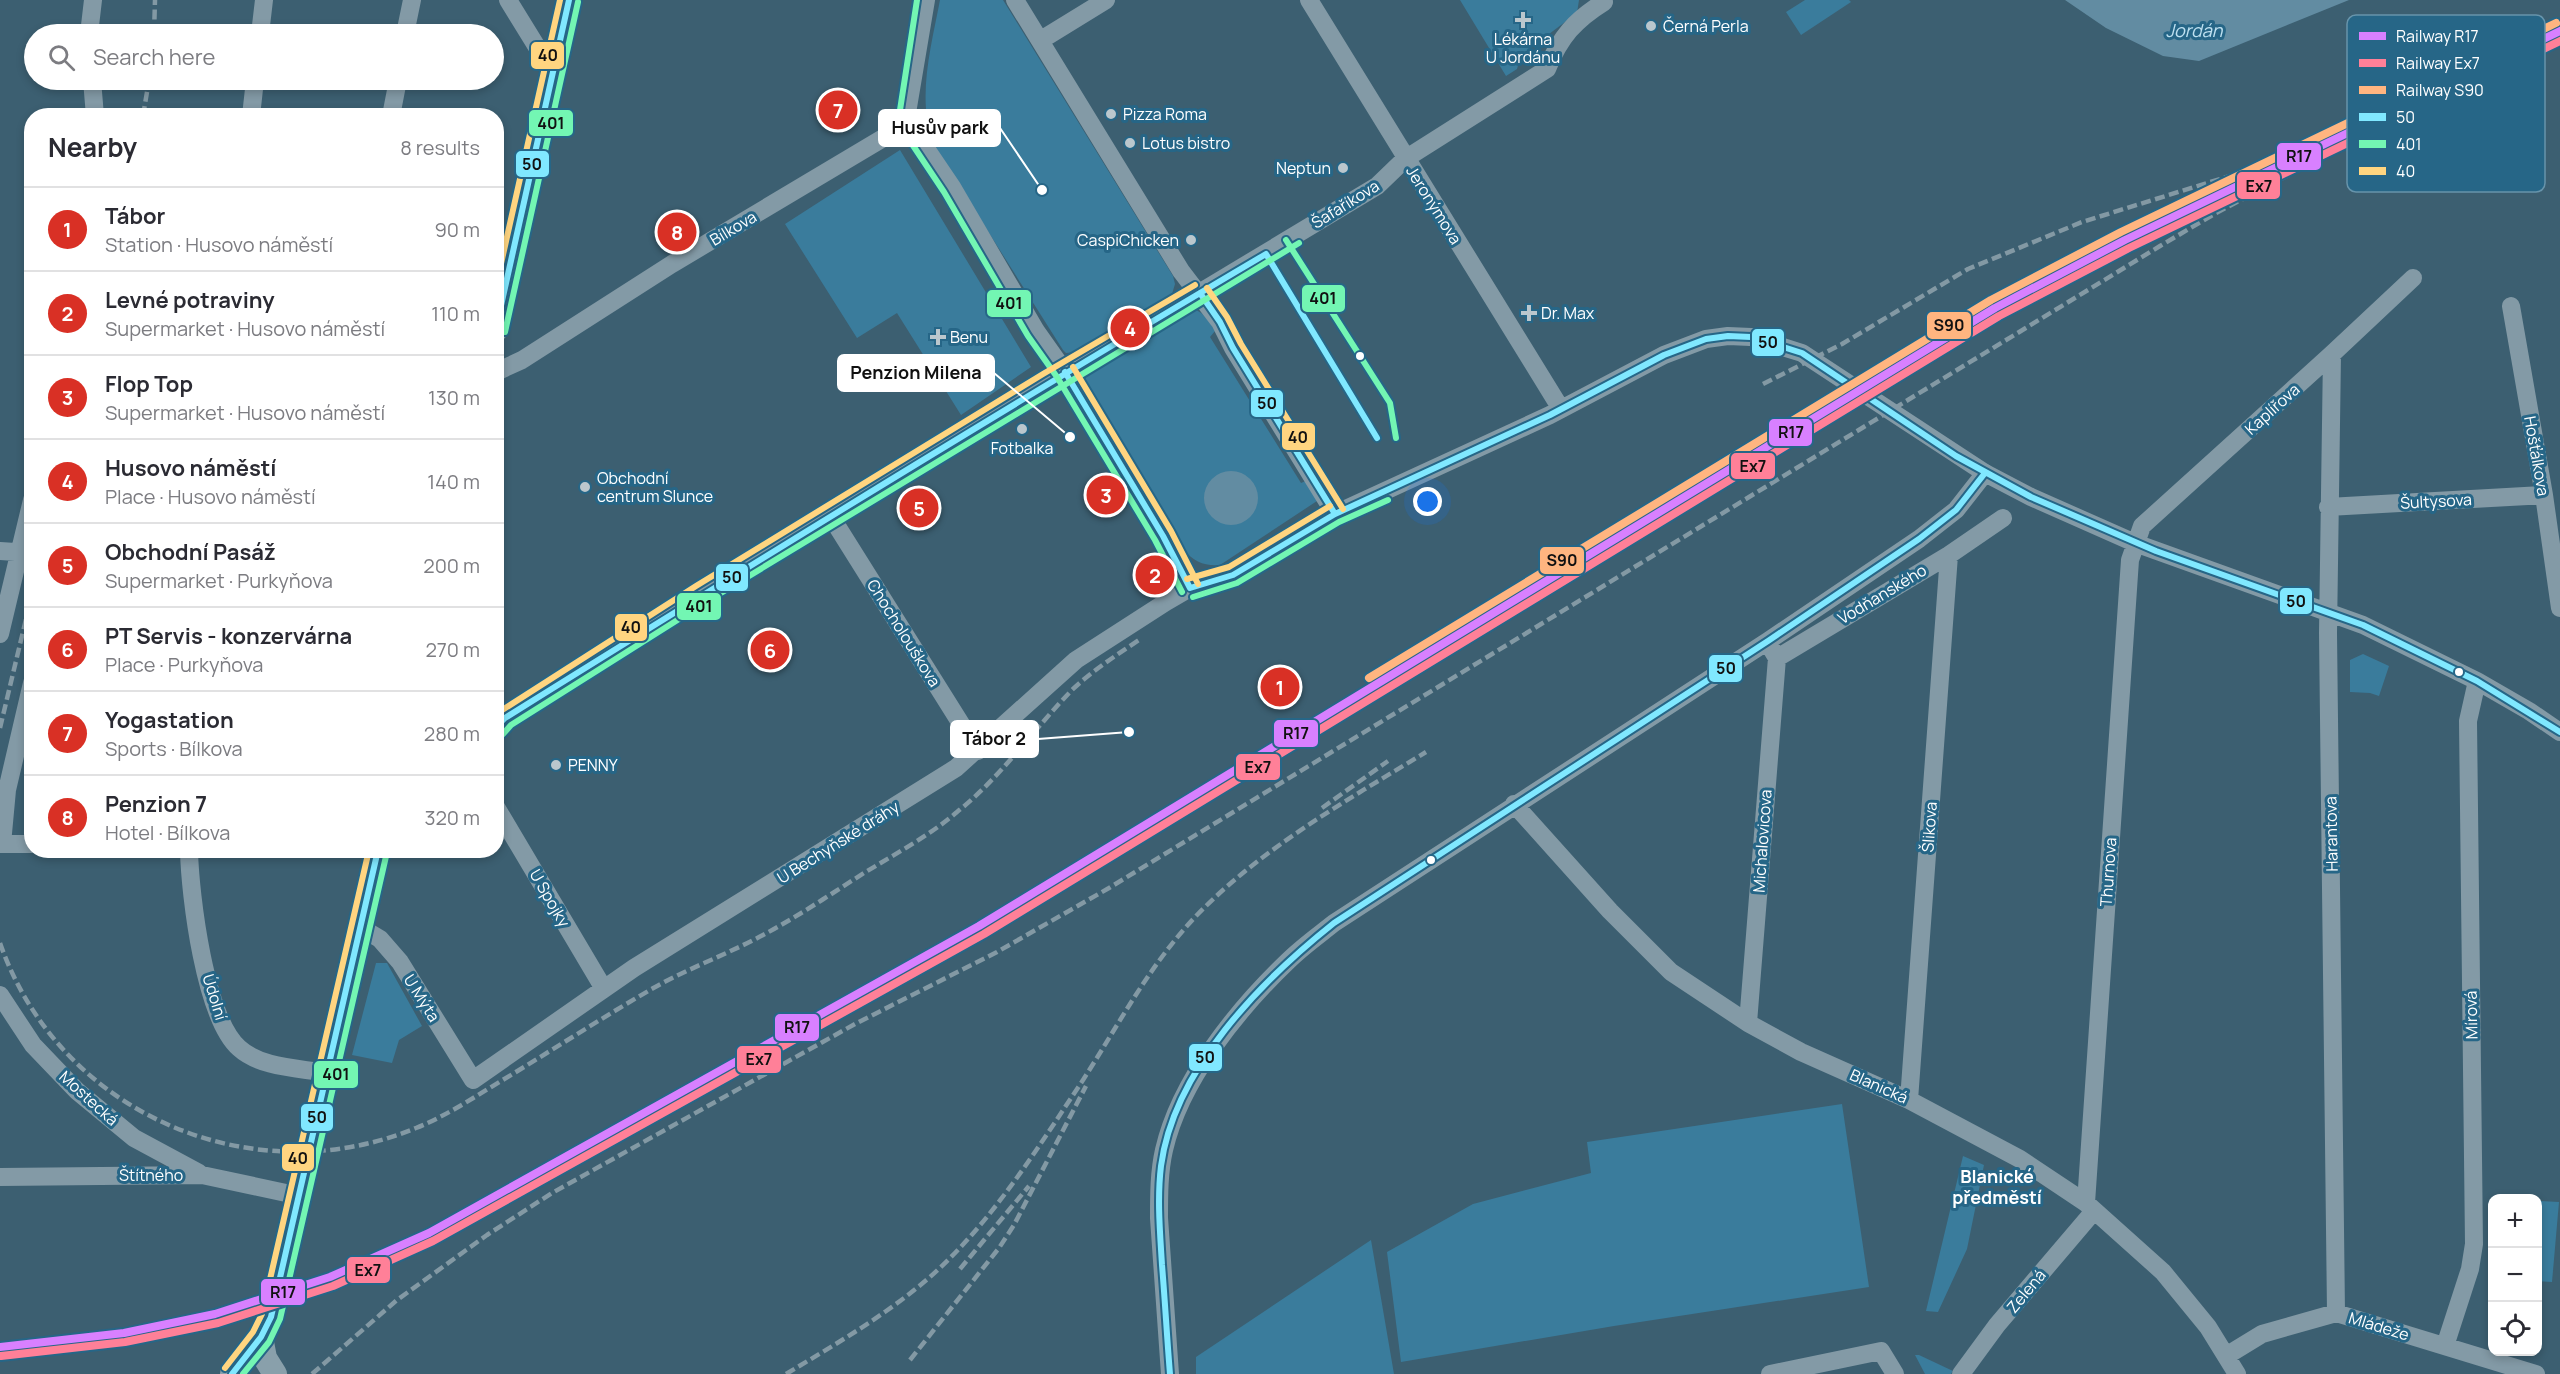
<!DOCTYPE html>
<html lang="en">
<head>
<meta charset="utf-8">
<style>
  :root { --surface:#fff; --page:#f7f7f7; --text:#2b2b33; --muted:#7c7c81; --line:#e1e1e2; --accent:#d93025 }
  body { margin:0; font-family:Manrope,sans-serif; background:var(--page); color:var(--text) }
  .controls { position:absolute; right:18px; bottom:18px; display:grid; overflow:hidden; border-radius:12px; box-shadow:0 3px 9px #0003 }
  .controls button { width:54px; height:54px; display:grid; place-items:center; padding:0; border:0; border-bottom:2px solid var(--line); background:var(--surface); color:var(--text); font:30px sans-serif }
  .you { position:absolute; left:1428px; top:502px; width:21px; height:21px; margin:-15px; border:4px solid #fff; border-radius:50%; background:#1a73e8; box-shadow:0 0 0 9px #1a73e833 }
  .badge { display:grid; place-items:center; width:39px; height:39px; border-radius:50%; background:var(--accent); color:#fff; font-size:20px; font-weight:700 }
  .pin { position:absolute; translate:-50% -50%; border:3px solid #fff; box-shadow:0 2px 6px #0006 }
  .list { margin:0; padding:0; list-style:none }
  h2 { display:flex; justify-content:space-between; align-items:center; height:78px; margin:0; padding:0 24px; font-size:26px }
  h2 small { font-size:20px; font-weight:400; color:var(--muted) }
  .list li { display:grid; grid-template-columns:39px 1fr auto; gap:18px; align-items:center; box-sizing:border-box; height:84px; padding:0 24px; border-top:2px solid var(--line) }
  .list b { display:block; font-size:22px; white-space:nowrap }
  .list p { margin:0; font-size:20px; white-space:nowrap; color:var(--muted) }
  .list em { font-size:20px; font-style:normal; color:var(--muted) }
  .icon { flex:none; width:33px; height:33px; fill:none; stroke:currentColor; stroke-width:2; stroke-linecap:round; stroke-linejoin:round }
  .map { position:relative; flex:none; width:2560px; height:1374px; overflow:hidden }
  .search { position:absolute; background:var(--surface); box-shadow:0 3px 9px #0003; left:24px; top:24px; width:480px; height:66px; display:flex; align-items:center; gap:15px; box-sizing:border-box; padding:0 21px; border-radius:33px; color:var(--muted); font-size:22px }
  .panel { position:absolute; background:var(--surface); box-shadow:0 3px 9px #0003; left:24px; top:108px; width:480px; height:750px; border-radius:24px }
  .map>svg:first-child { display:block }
  .green { fill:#3a7c9c }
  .water { fill:#628ca2 }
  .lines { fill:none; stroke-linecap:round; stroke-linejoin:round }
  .minor { stroke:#839aa6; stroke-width:18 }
  .secondary { stroke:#89a0ab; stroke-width:24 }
  .rail { stroke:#8399a4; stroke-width:4.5; stroke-dasharray:10 4.5; stroke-linecap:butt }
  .minor-bridge { stroke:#839aa6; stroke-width:18 }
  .bus-1-casing { stroke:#266687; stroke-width:10 }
  .bus-2-casing { stroke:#266687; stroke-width:10 }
  .bus-3-casing { stroke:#266687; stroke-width:10 }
  .bus-1 { stroke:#80e8ff; stroke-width:6 }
  .bus-2 { stroke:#73f6b3; stroke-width:6 }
  .bus-3 { stroke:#ffd580; stroke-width:6 }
  .rail-1-casing { stroke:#266687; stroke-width:12 }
  .rail-2-casing { stroke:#266687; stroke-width:12 }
  .rail-3-casing { stroke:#266687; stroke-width:12 }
  .rail-1 { stroke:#d880ff; stroke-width:8 }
  .rail-2 { stroke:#ff8098; stroke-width:8 }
  .rail-3 { stroke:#ffb580; stroke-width:8 }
  .poi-dot { fill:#bbc7cd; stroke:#266687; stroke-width:2 }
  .bus-dot { fill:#fff; stroke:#266687; stroke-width:2 }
  .labels { text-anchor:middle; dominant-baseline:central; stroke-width:6; stroke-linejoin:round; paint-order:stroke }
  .poi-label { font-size:16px; fill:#fff; stroke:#266687; text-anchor:start }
  .street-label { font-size:16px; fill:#fff; stroke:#266687 }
  .water-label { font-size:18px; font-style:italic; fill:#bfe1f1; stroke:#266687 }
  .neighbourhood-label { font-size:18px; font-weight:bold; fill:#fff; stroke:#266687 }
  .key { fill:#266687; stroke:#6794ab; stroke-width:1.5 }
  .key-label { font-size:16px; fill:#fff }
  .leader { fill:none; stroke:#fff; stroke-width:2 }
  .callout-dot { fill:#fff; stroke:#266687; stroke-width:2 }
  .callout { fill:#fff; stroke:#fff; stroke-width:2 }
  .callout-label { font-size:18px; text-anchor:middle; font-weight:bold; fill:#111 }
  .line-badge { stroke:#266687; stroke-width:2 }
  .pale-badge-label { font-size:16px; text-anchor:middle; font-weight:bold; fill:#111 }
</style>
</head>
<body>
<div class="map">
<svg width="2560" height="1374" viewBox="0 0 2560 1374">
  <rect width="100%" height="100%" fill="#3c5f71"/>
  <path class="green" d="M940,0h63l170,276 2,8 -3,10 -96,58 -10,1 -3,-3 -129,-204c-18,-46 -3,-99 6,-146z
    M1460,0h119l-2,13 -56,42 -4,14 -11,7z
    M1805,0h44l2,2 -50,33 -15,-23z
    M900,150l131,217 -70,48 -64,-102 -40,25 -72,-114z
    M1194,309c10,4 16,13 21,22l-5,6 91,146 7,-3 9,21 -97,64c-16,1 -26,-3 -37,-16l-93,-155 -5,-14 2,-10 87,-52z
    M2363,654l26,12 -10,30 -9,-3 -20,-1v-32z
    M376,963h11l35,63 -23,14 -7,23 -40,-8z
    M1842,1104l27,183 -255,39 -213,36 -14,-110 86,-48 118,-31 -4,-31z
    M1963,1156l21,9 -17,84 -29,63 -12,-1z
    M2538,1201l21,1 -7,80 -14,-1z
    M1371,1240l23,134h-198v-17z
    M1915,1355h4l34,16 -2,3h-26z"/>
  <path class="water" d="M2065,0h284l-150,61 -36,-5 -57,-28z
    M1204 498a27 27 0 1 1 54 0a27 27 0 1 1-54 0Z"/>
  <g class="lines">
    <path class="minor" d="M508,0l45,73
      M926,0l-20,119 46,68 84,144 29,41 98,164 27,52
      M1015,0l166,271 39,51 13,26 102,166
      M1309,0l252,409
      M89,34l4,-34
      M260,34l4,-34
      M405,34l7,-34
      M1041,40l65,-40
      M92,80l3,36
      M251,116l4,-36
      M391,116l7,-36
      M2511,306l33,189 16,113
      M2332,354l-4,279 8,680
      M496,372l26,-12 150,-96 223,-133 11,-12
      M2328,507l216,-12
      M830,515l148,236
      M0,551l30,2
      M0,634l32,-134
      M1771,648l6,10 172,-103 54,-37
      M496,728l9,-10 325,-203 547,-329 28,-27 142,-90c13,-32 28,-49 57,-67
      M1514,804l96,107 61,61 77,51 53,29 108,48 111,59 66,44 77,69 45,55 29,47
      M496,807l108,182
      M0,844h32
      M2,844l5,-54 25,-107
      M189,850c1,46 16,168 50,198 22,20 60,20 87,25
      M360,927l20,12 20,23 73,118 161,-112 322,-200 120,-108 90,-58 24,-14 43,-13 102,-61 215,-99 114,-60 42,-16 22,-3 23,1
      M0,995l33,50 44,46 57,47 65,35
      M1748,1023l29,-365
      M1909,1100l40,-545
      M0,1177l202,-2 98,21
      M2086,1203l44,-643 12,-34 190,-172 81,-76
      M2445,1346l25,-77 4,-25 -6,-523 9,-40
      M2226,1356l36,-22 74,-21 200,61
      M1170,1374l-11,-156c0,-23 0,-46 5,-68 16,-70 73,-140 124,-189 14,-14 31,-26 46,-38l434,-282 151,-102 37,-29 29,-37 46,24 104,46 228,82 114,56 52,30 31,21
      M1770,1374l111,-23 14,23
      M1961,1374l36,-49 97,-114"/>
    <path class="secondary" d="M496,330l73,-330
      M261,1337l4,21 10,16
      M232,1374l29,-37 10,-20 107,-467"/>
    <path class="rail" d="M154,34l1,-34
      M143,116l6,-36
      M1763,384l79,-40 126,-75 114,-47 167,-52
      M0,728l32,-134
      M1322,808l66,-47
      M0,943c59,170 251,253 416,185 30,-12 57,-30 85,-47 50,-30 99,-62 149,-91 36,-21 76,-35 113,-55 34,-18 68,-41 101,-62 31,-19 65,-37 93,-61 44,-35 76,-82 115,-122 20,-19 43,-34 67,-50
      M960,1269l69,-83
      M910,1360l89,-112 15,-23 72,-139
      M312,1374l85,-74 90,-65 65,-42 303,-169 142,-72 112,-64 1051,-642 56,-33 86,-45
      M786,1374c50,-30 100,-59 144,-97 62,-55 107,-128 153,-197 36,-56 67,-116 114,-165 66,-68 149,-114 229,-163"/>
    <path class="minor-bridge" d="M1751,337l51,16 183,120"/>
    <g class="bus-1-casing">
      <path id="bus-1" d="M1200,293l20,29 13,26 102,166
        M496,328l73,-328
        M1065,372l98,164 27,52 43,-13 102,-61 215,-99 114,-60 42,-16 22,-3 23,1 51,16 154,103 75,41 125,54 207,74 114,56 83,51
        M496,727l9,-9c252,-157 505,-313 761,-464l111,184
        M232,1374l29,-37 10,-20 107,-467
        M1170,1374c-3,-36 -5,-73 -8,-109 -2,-33 -5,-66 -1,-99 13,-97 100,-185 173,-243l434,-282 151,-102 37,-29 29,-37"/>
    </g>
    <g class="bus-2-casing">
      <path id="bus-2" d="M917,0l-19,123 46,69 84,144 29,41 98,163 27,52
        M1286,240l104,163 6,35
        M505,332l73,-330
        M1193,597l44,-14 102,-61 49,-22
        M503,734l8,-9 195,-123 593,-359
        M243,1374l26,-32 11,-23 107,-467"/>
    </g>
    <g class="bus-3-casing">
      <path id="bus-3" d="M496,286l64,-286
        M1207,288l20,29 14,27 102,165
        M1073,367l98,164 27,53
        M1187,579l42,-12 101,-61
        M496,714l200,-128 347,-212 152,-89
        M225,1368l28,-36 9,-18 107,-464"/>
    </g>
    <use href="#bus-1" class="bus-1"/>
    <use href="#bus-2" class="bus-2"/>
    <use href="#bus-3" class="bus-3"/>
    <g class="rail-1-casing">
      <path id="rail-1" d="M0,1347l124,-14 91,-19 115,-37 99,-44 550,-307 1016,-618 130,-68 435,-209"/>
    </g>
    <g class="rail-2-casing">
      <path id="rail-2" d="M1,1356l124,-14 93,-19 115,-37 100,-45 551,-307 1015,-618 130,-68 431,-207"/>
    </g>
    <g class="rail-3-casing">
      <path id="rail-3" d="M1369,678l622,-378 130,-68 435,-209"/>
    </g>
    <use href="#rail-1" class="rail-1"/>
    <use href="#rail-2" class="rail-2"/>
    <use href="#rail-3" class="rail-3"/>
  </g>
  <g class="poi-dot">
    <path d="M1520 11h6v6h6v6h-6v6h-6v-6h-6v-6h6z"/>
    <circle cx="1651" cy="26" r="6"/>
    <circle cx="1111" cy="114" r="6"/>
    <circle cx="1130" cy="143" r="6"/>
    <circle cx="1343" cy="168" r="6"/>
    <circle cx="1191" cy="240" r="6"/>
    <path d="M1526 304h6v6h6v6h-6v6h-6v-6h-6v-6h6z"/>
    <path d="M935 328h6v6h6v6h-6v6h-6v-6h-6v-6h6z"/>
    <circle cx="1022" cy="429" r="6"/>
    <circle cx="585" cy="487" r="6"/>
    <circle cx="556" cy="765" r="6"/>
  </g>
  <g class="bus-dot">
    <circle cx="1360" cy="356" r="5"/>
    <circle cx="2459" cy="672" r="5"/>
    <circle cx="1431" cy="860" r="5"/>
  </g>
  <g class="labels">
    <g class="poi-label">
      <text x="1663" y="26">Černá Perla</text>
      <text x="1523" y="39" text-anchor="middle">Lékárna<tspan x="1523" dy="18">U Jordánu</tspan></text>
      <text x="1123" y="114">Pizza Roma</text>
      <text x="1142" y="143">Lotus bistro</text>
      <text x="1331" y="168" text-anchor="end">Neptun</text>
      <text x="1179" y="240" text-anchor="end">CaspiChicken</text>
      <text x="1541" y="313">Dr. Max</text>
      <text x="950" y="337">Benu</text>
      <text x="1022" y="448" text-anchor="middle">Fotbalka</text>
      <text x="597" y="478">Obchodní<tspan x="597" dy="18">centrum Slunce</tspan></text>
      <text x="568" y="765">PENNY</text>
    </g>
    <g class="street-label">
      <text transform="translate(1345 204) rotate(-32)">Šafaříkova</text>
      <text transform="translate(1434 205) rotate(58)">Jeronýmova</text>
      <text transform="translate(733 228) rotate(-31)">Bílkova</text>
      <text transform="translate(2272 409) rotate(-42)">Kaplířova</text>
      <text transform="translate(2537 456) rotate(80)">Hošťálkova</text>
      <text transform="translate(2436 501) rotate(-3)">Šultysova</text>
      <text transform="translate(1882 594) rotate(-31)">Vodňanského</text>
      <text transform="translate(904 633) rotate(58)">Chocholouškova</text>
      <text transform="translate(1929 827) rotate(-86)">Šlikova</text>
      <text transform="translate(2331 834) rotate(-91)">Harantova</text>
      <text transform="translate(1762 841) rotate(-86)">Michalovicova</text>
      <text transform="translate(838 842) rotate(-32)">U Bechyňské dráhy</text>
      <text transform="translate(2108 872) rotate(-86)">Thurnova</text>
      <text transform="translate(550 898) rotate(60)">U Spojky</text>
      <text transform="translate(215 997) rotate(73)">Údolní</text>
      <text transform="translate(422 998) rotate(58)">U Mýta</text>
      <text transform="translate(2471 1015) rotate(-91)">Mírová</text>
      <text transform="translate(1879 1086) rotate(24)">Blanická</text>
      <text transform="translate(89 1098) rotate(42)">Mostecká</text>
      <text x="151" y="1175">Štítného</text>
      <text transform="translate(2026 1291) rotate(-50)">Zelená</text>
      <text transform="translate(2379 1326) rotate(17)">Mládeže</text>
    </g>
    <g class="water-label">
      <text x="2194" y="30">Jordán</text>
    </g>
    <g class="neighbourhood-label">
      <text x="1997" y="1176">Blanické<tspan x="1997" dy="21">předměstí</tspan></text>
    </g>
  </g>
  <rect x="2347" y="15" width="198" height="177" rx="9" class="key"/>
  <rect x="2359" y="32" width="27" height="8" fill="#d880ff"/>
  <rect x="2359" y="59" width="27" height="8" fill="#ff8098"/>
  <rect x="2359" y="86" width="27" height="8" fill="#ffb580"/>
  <rect x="2359" y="113" width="27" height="8" fill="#80e8ff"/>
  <rect x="2359" y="140" width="27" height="8" fill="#73f6b3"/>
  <rect x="2359" y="167" width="27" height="8" fill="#ffd580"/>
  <g class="key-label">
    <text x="2396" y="42">Railway R17</text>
    <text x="2396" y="69">Railway Ex7</text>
    <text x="2396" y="96">Railway S90</text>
    <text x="2396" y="123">50</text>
    <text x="2396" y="150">401</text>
    <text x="2396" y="177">40</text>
  </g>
  <path class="leader" d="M1042 190L1000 128M1070 437L994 373M1129 732L1038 739"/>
  <g class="callout-dot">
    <circle cx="1042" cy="190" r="6"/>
    <circle cx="1070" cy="437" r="6"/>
    <circle cx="1129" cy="732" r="6"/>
  </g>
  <g class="callout">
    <rect x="879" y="110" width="121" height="36" rx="6"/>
    <rect x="838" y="355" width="156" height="36" rx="6"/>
    <rect x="951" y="721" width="87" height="36" rx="6"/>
  </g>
  <g class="callout-label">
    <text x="940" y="134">Husův park</text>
    <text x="916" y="379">Penzion Milena</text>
    <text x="994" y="745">Tábor 2</text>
  </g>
  <g class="line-badge">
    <rect x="530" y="41" width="35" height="29" rx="6" fill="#ffd580"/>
    <rect x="528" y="109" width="46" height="28" rx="6" fill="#73f6b3"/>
    <rect x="2276" y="142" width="46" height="29" rx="6" fill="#d880ff"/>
    <rect x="515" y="150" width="35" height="28" rx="6" fill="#80e8ff"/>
    <rect x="2236" y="171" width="45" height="29" rx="6" fill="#ff8098"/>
    <rect x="1301" y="284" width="45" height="29" rx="6" fill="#73f6b3"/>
    <rect x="986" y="289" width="46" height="29" rx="6" fill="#73f6b3"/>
    <rect x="1926" y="311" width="46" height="29" rx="6" fill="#ffb580"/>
    <rect x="1751" y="328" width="34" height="29" rx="6" fill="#80e8ff"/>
    <rect x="1250" y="389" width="34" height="29" rx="6" fill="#80e8ff"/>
    <rect x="1768" y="418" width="45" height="29" rx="6" fill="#d880ff"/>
    <rect x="1281" y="422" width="35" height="29" rx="6" fill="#ffd580"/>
    <rect x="1730" y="452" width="46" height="28" rx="6" fill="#ff8098"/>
    <rect x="1539" y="546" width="46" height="29" rx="6" fill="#ffb580"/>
    <rect x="715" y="563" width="34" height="29" rx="6" fill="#80e8ff"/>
    <rect x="2279" y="587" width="34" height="28" rx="6" fill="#80e8ff"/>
    <rect x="676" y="592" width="46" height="29" rx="6" fill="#73f6b3"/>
    <rect x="614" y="613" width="34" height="29" rx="6" fill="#ffd580"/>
    <rect x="1708" y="654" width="35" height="29" rx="6" fill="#80e8ff"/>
    <rect x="1273" y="719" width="46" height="29" rx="6" fill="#d880ff"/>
    <rect x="1235" y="753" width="46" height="28" rx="6" fill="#ff8098"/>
    <rect x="774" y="1013" width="46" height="29" rx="6" fill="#d880ff"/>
    <rect x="1188" y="1043" width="35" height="29" rx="6" fill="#80e8ff"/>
    <rect x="736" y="1045" width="46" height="29" rx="6" fill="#ff8098"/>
    <rect x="313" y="1060" width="46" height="29" rx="6" fill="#73f6b3"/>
    <rect x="300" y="1103" width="34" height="29" rx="6" fill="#80e8ff"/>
    <rect x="281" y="1143" width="34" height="29" rx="6" fill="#ffd580"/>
    <rect x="346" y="1256" width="45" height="28" rx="6" fill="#ff8098"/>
    <rect x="260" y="1278" width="46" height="28" rx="6" fill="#d880ff"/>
  </g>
  <g class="pale-badge-label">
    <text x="548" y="61">40</text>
    <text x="551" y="129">401</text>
    <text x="2299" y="162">R17</text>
    <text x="532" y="170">50</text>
    <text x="2259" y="192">Ex7</text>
    <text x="1323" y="304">401</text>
    <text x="1009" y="309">401</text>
    <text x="1949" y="331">S90</text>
    <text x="1768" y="348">50</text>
    <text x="1267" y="409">50</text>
    <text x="1791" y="438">R17</text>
    <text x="1298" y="443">40</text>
    <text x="1753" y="472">Ex7</text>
    <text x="1562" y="566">S90</text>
    <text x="732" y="583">50</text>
    <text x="2296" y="607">50</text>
    <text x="699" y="612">401</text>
    <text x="631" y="633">40</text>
    <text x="1726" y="674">50</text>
    <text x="1296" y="739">R17</text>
    <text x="1258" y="773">Ex7</text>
    <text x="797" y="1033">R17</text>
    <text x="1205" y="1063">50</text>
    <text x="759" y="1065">Ex7</text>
    <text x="336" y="1080">401</text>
    <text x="317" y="1123">50</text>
    <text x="298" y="1164">40</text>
    <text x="368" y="1276">Ex7</text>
    <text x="283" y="1298">R17</text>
  </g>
</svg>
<div class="controls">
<button>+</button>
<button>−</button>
<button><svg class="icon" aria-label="locate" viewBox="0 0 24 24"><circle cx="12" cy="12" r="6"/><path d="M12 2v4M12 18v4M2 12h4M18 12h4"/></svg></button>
</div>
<div class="you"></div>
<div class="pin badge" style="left:1280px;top:687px">1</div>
<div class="pin badge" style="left:1155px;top:575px">2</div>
<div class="pin badge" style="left:1106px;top:495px">3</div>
<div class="pin badge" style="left:1130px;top:328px">4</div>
<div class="pin badge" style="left:919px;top:508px">5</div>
<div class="pin badge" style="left:770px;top:650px">6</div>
<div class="pin badge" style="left:838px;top:110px">7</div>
<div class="pin badge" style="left:677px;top:232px">8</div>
<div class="search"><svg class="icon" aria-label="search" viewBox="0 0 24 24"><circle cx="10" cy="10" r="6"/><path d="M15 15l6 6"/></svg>Search here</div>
<section class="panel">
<h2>Nearby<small>8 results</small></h2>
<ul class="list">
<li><span class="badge">1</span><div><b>Tábor</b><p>Station · Husovo náměstí</p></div><em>90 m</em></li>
<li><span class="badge">2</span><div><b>Levné potraviny</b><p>Supermarket · Husovo náměstí</p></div><em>110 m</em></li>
<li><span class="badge">3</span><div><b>Flop Top</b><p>Supermarket · Husovo náměstí</p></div><em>130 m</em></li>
<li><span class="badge">4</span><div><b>Husovo náměstí</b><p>Place · Husovo náměstí</p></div><em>140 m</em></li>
<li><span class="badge">5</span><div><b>Obchodní Pasáž</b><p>Supermarket · Purkyňova</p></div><em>200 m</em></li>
<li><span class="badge">6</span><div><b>PT Servis - konzervárna</b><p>Place · Purkyňova</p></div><em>270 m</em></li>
<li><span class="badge">7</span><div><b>Yogastation</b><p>Sports · Bílkova</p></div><em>280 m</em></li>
<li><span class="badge">8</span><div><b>Penzion 7</b><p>Hotel · Bílkova</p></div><em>320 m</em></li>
</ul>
</section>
</div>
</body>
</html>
